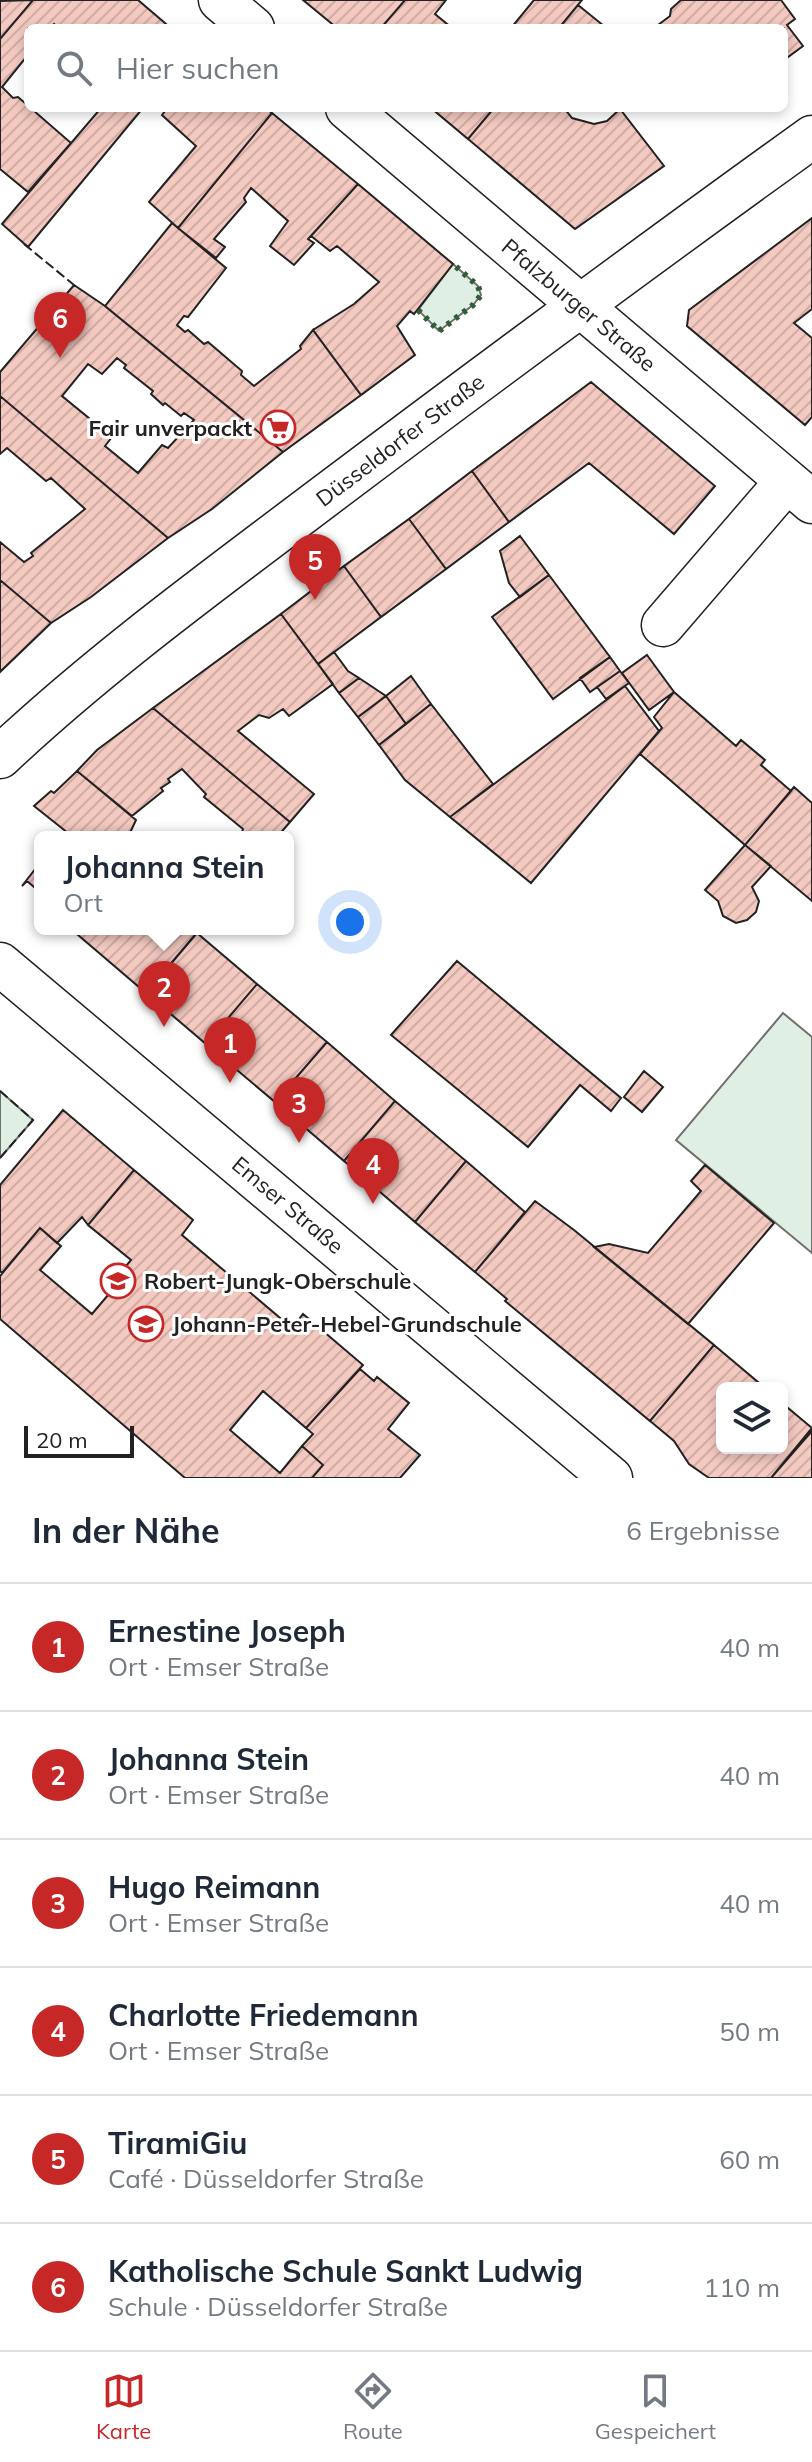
<!DOCTYPE html>
<html lang="de">
<head>
<meta charset="utf-8">
<style>
  :root { --surface:#fff; --page:#f6f6f7; --text:#1f2937; --muted:#747a83; --line:#e0e1e3; --accent:#c62828 }
  body { margin:0; font-family:Mulish,sans-serif; background:var(--page); color:var(--text) }
  .controls { position:absolute; right:24px; bottom:24px; display:grid; overflow:hidden; border-radius:12px; box-shadow:0 4px 12px #0003 }
  .controls button { width:72px; height:72px; display:grid; place-items:center; padding:0; border:0; border-bottom:2px solid var(--line); background:var(--surface); color:var(--text); font:40px sans-serif }
  .scale { position:absolute; left:24px; bottom:20px; width:110px; box-sizing:border-box; padding-left:8px; border:4px solid #222; border-top:0; font-size:22px; line-height:28px; white-space:nowrap; color:#222; -webkit-text-stroke:6px #fff; paint-order:stroke }
  .you { position:absolute; left:350px; top:922px; width:28px; height:28px; margin:-20px; border:6px solid #fff; border-radius:50%; background:#1a73e8; box-shadow:0 0 0 12px #1a73e833 }
  .badge { display:grid; place-items:center; width:52px; height:52px; border-radius:50%; background:var(--accent); color:#fff; font-size:26px; font-weight:700 }
  .pin { position:absolute; translate:-50% -66px; filter:drop-shadow(0 2px 4px #0008) }
  .pin::after { content:''; position:absolute; top:42px; width:28px; height:24px; background:inherit; clip-path:polygon(0 0,100% 0,50% 100%) }
  .popup { position:absolute; left:34px; top:831px; width:260px; height:104px; box-sizing:border-box; display:grid; place-content:center; border-radius:12px; background:var(--surface); filter:drop-shadow(0 2px 6px #0005); font-size:26px; white-space:nowrap; color:var(--muted) }
  .popup b { font-size:30px; color:var(--text) }
  .popup::after { content:''; position:absolute; left:50%; top:100%; margin-left:-16px; border:16px solid transparent; border-top-color:var(--surface) }
  .list { margin:0; padding:0; list-style:none }
  h2 { display:flex; justify-content:space-between; align-items:center; height:104px; margin:0; padding:0 32px; font-size:34px }
  h2 small { font-size:26px; font-weight:400; color:var(--muted) }
  .list li { display:grid; grid-template-columns:52px 1fr auto; gap:24px; align-items:center; box-sizing:border-box; height:128px; padding:0 32px; border-top:2px solid var(--line) }
  .list b { display:block; font-size:30px; white-space:nowrap }
  .list p { margin:0; font-size:26px; white-space:nowrap; color:var(--muted) }
  .list em { font-size:26px; font-style:normal; color:var(--muted) }
  .icon { flex:none; width:44px; height:44px; fill:none; stroke:currentColor; stroke-width:2; stroke-linecap:round; stroke-linejoin:round }
  .map { position:relative; flex:none; width:812px; height:1478px; overflow:hidden }
  .search { position:absolute; background:var(--surface); box-shadow:0 4px 12px #0003; left:24px; right:24px; top:24px; height:88px; display:flex; align-items:center; gap:20px; box-sizing:border-box; padding:0 28px; border-radius:12px; color:var(--muted); font-size:30px }
  .sheet { height:872px; background:var(--surface) }
  nav { display:flex; justify-content:space-around; align-items:center; box-sizing:border-box; height:112px; border-top:2px solid var(--line); background:var(--surface); font-size:22px; color:var(--muted) }
  nav a { display:grid; justify-items:center; gap:4px }
  nav .on { color:var(--accent) }
  .map>svg:first-child { display:block }
  .green { fill:#e0efe3; stroke:#6f6f6f; stroke-width:2 }
  .building { fill:url(#building-hatch); stroke:#222; stroke-width:2; fill-rule:evenodd }
  .lines { fill:none; stroke-linecap:round; stroke-linejoin:round }
  .minor-casing { stroke:#222; stroke-width:45 }
  .minor { stroke:#fff; stroke-width:42 }
  .hedge { stroke:#2f5e38; stroke-width:6; stroke-dasharray:4 6; stroke-linecap:butt }
  .fence { stroke:#222; stroke-width:2; stroke-dasharray:10 4; stroke-linecap:butt }
  .labels { text-anchor:middle; dominant-baseline:central; stroke-width:6; stroke-linejoin:round; paint-order:stroke }
  .street-label { font-size:22px; fill:#222; stroke:#fff }
  .poi-label { font-size:22px; font-weight:bold; fill:#222; stroke:#fff; text-anchor:start }
</style>
</head>
<body>
<div class="map">
<svg width="812" height="1478" viewBox="0 0 812 1478">
  <defs>
    <pattern id="building-hatch" width="6" height="6" patternUnits="userSpaceOnUse" patternTransform="scale(2)"><rect width="6" height="6" fill="#f3c9c0"/><path d="M-1 1l2-2M0 6l6-6M5 7l2-2" fill="none" stroke="#d0aca5"/></pattern>
  </defs>
  <rect width="100%" height="100%" fill="#fff"/>
  <path class="green" d="M453,264l25,22 3,9 -8,10 -34,26 -21,-21z
    M783,1013l29,24v216l-136,-113z
    M0,1091l33,29 -33,38z"/>
  <path class="building" d="M33,0l-33,39v-38z
    M33,0h105l28,24 -3,4h-104l-5,-4 -3,4h-23v27l-26,32 11,11 5,-1 53,46 -43,49 -28,-23v-130z
    M303,0h102l-24,28h-44z
    M405,0h41l-11,14 17,14h-71z
    M534,0h48l-23,28h-48z
    M681,0h100l14,19 -8,6 16,21 -19,14v-32h-130l16,-12 1,-7z
    M578,5l26,21 -2,2h-43z
    M101,108h42l-115,139 -26,-23z
    M160,108h106l6,5 -94,115 -29,-26 47,-56 -34,-31 3,-4z
    M431,108h63l-26,31z
    M494,108h70l8,10 22,6 13,-3 13,-12 44,57 -89,63 -107,-90z
    M272,113l86,71 -50,55 6,4 -20,22 -24,-19 18,-25 -37,-33 -7,10 2,4 -32,37 11,8 -9,11 -38,-30z
    M358,184l95,80 -39,50 -4,-3 -13,15 18,29 -54,40 -48,-65 41,-26 25,-22 -42,-36 -7,5 -19,-15z
    M812,218v91l-18,14 18,15v79l-7,8 -118,-99 2,-16z
    M172,223l54,45 -38,49 -4,-1 -7,9 8,7 3,-2 16,14 4,-2 34,29 -1,4 13,11 47,-37 -1,-3 13,-16 48,65 -78,57 -178,-146z
    M74,285l31,21 178,146 -71,57 -44,29 -168,-142v-24zM117,358l9,7 -2,3 29,23 -2,3 12,11 2,-2 16,13 3,-3 10,7 -26,28 -6,-3 -24,28 -33,-27 7,-9 -50,-41 26,-32 14,10z
    M591,382l124,104 -41,48 -85,-71 -80,59 -37,-51z
    M0,396l168,142 -77,59 -40,26 -51,-43v-38l24,20 9,-6 -2,-3 54,-44 -34,-31 -5,3 -39,-33 -7,6z
    M472,471l37,51 -63,47 -37,-50z
    M409,519l37,50 -65,48 -37,-51z
    M520,536l29,39 -29,22 -11,-14 -9,-32z
    M344,566l37,51 -63,47 -37,-50z
    M549,575l61,82 -57,42 -61,-82z
    M0,580l51,43 -51,49z
    M281,614l52,70 -44,32 -6,-7 -14,9 -10,-3 -21,16 76,63 -24,28 -137,-114z
    M334,652l14,19 11,7 -20,15 -21,-29z
    M647,655l27,37 -25,18 -27,-37z
    M610,657l10,14 -30,21 -10,-14z
    M620,671l9,12 -23,16 -9,-12z
    M411,676l20,28 -25,20 -20,-28z
    M359,678l27,18 -28,21 -19,-24z
    M625,686l34,45 -128,152 -81,-66z
    M674,692l62,54 5,-6 24,20 -4,5 30,26 -46,54 -105,-91 22,-26 -8,-11z
    M386,696l20,28 -27,21 -21,-28z
    M431,704l62,80 -43,33 -45,-37 -26,-35z
    M153,708l137,114 -13,15h-37l3,-8 -39,-32 2,-3 -24,-25 -14,10 2,3 -9,6 2,3 -31,25 -55,-45 20,-21z
    M77,771l59,49 -8,17h-55l-39,-31 17,-15 3,2z
    M794,787l18,16v98l-67,-56z
    M745,845l26,21 -19,21 7,14 -3,11 -9,8 -11,3 -13,-7 -5,-15 -13,-11z
    M40,863v29l-13,-11 -5,5z
    M71,929h129l-54,64z
    M197,933l60,51 -51,60 -60,-51z
    M457,961l164,137 -10,13 -31,-26 -52,62 -137,-112z
    M257,984l70,58 -52,60 -69,-58z
    M327,1042l68,59 -51,60 -69,-59z
    M644,1071l19,16 -21,25 -18,-15z
    M395,1101l71,60 -51,61 -71,-61z
    M63,1110l71,60 -46,55 -6,-8 -25,26 -17,-15 -38,45 -2,-2v-86z
    M466,1161l59,51 -50,60 -60,-50z
    M705,1165l69,58 -86,101 -94,-77 15,-3 39,9 53,-62 -10,-10z
    M134,1170l59,50 -11,15 110,93 11,-14 60,51 -57,63 -43,-37 -33,39 50,43 22,-27 21,19 -11,13h-127l-185,-159v-43l40,-48 21,18 -21,24 52,44 38,-45 -4,-3 5,-6 -43,-35z
    M535,1201l39,29 140,115 -64,76 -145,-120 2,-2 -32,-27z
    M714,1345l51,43h-43v60h60v-45l30,25 -41,50h-62l-20,-14 -15,-23 -24,-20z
    M360,1369l14,12 3,-4 32,26 -21,26 32,26 -20,23h-88l11,-13 -21,-19 11,-12 -7,-6z
    M812,1431v47h-41z"/>
  <g class="lines">
    <g class="minor-casing">
      <path id="minor" d="M220,0l33,28
        M347,108l465,394
        M663,625l124,-144
        M0,757c101,-95 214,-177 325,-261 161,-121 323,-241 487,-359
        M0,964l611,514"/>
    </g>
    <use href="#minor" class="minor"/>
    <path class="hedge" d="M418,310l21,21 34,-26 8,-10 -3,-9 -25,-22"/>
    <path class="fence" d="M24,244l50,41
      M0,1091l33,29 -33,38"/>
  </g>
  <defs>
    <g id="supermarket-ring" transform="scale(1.8)"><circle r="9.5" fill="#fff" stroke="#c62828" stroke-width="1.5"/><path d="M-6-5.5h2.5l.6 2H6L4.5 2H-2.5L-4.4-4H-6ZM-1.5 3.2a1.3 1.3 0 1 0 .1 0ZM3 3.2a1.3 1.3 0 1 0 .1 0Z" fill="#c62828"/></g>
    <g id="school-ring" transform="scale(1.8)"><circle r="9.5" fill="#fff" stroke="#c62828" stroke-width="1.5"/><path d="M0-5L7-2L0 1L-7-2ZM-4 1L0 2.5L4 1V4Q0 6-4 4Z" fill="#c62828"/></g>
  </defs>
  <g fill-rule="evenodd">
    <use href="#supermarket-ring" x="278" y="428"/>
    <use href="#school-ring" x="118" y="1281"/>
    <use href="#school-ring" x="146" y="1324"/>
  </g>
  <g class="labels">
    <g class="street-label">
      <text transform="translate(579 305) rotate(40)">Pfalzburger Straße</text>
      <text transform="translate(400 440) rotate(-37)">Düsseldorfer Straße</text>
      <text transform="translate(288 1205) rotate(40)">Emser Straße</text>
    </g>
    <g class="poi-label">
      <text x="252" y="428" text-anchor="end">Fair unverpackt</text>
      <text x="144" y="1281">Robert-Jungk-Oberschule</text>
      <text x="172" y="1324">Johann-Peter-Hebel-Grundschule</text>
    </g>
  </g>
</svg>
<div class="controls">
<button><svg class="icon" aria-label="layers" viewBox="0 0 24 24"><path d="M12 4l9 5-9 5-9-5zM3 14l9 5 9-5"/></svg></button>
</div>
<div class="scale">20 m</div>
<div class="you"></div>
<div class="pin badge" style="left:230px;top:1083px">1</div>
<div class="pin badge" style="left:164px;top:1027px">2</div>
<div class="popup"><b>Johanna Stein</b>Ort</div>
<div class="pin badge" style="left:299px;top:1143px">3</div>
<div class="pin badge" style="left:373px;top:1204px">4</div>
<div class="pin badge" style="left:315px;top:600px">5</div>
<div class="pin badge" style="left:60px;top:358px">6</div>
<div class="search"><svg class="icon" aria-label="search" viewBox="0 0 24 24"><circle cx="10" cy="10" r="6"/><path d="M15 15l6 6"/></svg>Hier suchen</div>
</div>
<section class="sheet">
<h2>In der Nähe<small>6 Ergebnisse</small></h2>
<ul class="list">
<li><span class="badge">1</span><div><b>Ernestine Joseph</b><p>Ort · Emser Straße</p></div><em>40 m</em></li>
<li><span class="badge">2</span><div><b>Johanna Stein</b><p>Ort · Emser Straße</p></div><em>40 m</em></li>
<li><span class="badge">3</span><div><b>Hugo Reimann</b><p>Ort · Emser Straße</p></div><em>40 m</em></li>
<li><span class="badge">4</span><div><b>Charlotte Friedemann</b><p>Ort · Emser Straße</p></div><em>50 m</em></li>
<li><span class="badge">5</span><div><b>TiramiGiu</b><p>Café · Düsseldorfer Straße</p></div><em>60 m</em></li>
<li><span class="badge">6</span><div><b>Katholische Schule Sankt Ludwig</b><p>Schule · Düsseldorfer Straße</p></div><em>110 m</em></li>
</ul>
</section>
<nav>
<a class="on"><svg class="icon" aria-label="map" viewBox="0 0 24 24"><path d="M3 6l6-2 6 2 6-2v14l-6 2-6-2-6 2zM9 4v14M15 6v14"/></svg>Karte</a>
<a><svg class="icon" aria-label="directions" viewBox="0 0 24 24"><path d="M12 3l9 9-9 9-9-9zM9 14v-3h6M13 9l2 2-2 2"/></svg>Route</a>
<a><svg class="icon" aria-label="saved" viewBox="0 0 24 24"><path d="M7 4h10v16l-5-4-5 4z"/></svg>Gespeichert</a>
</nav>
</body>
</html>
